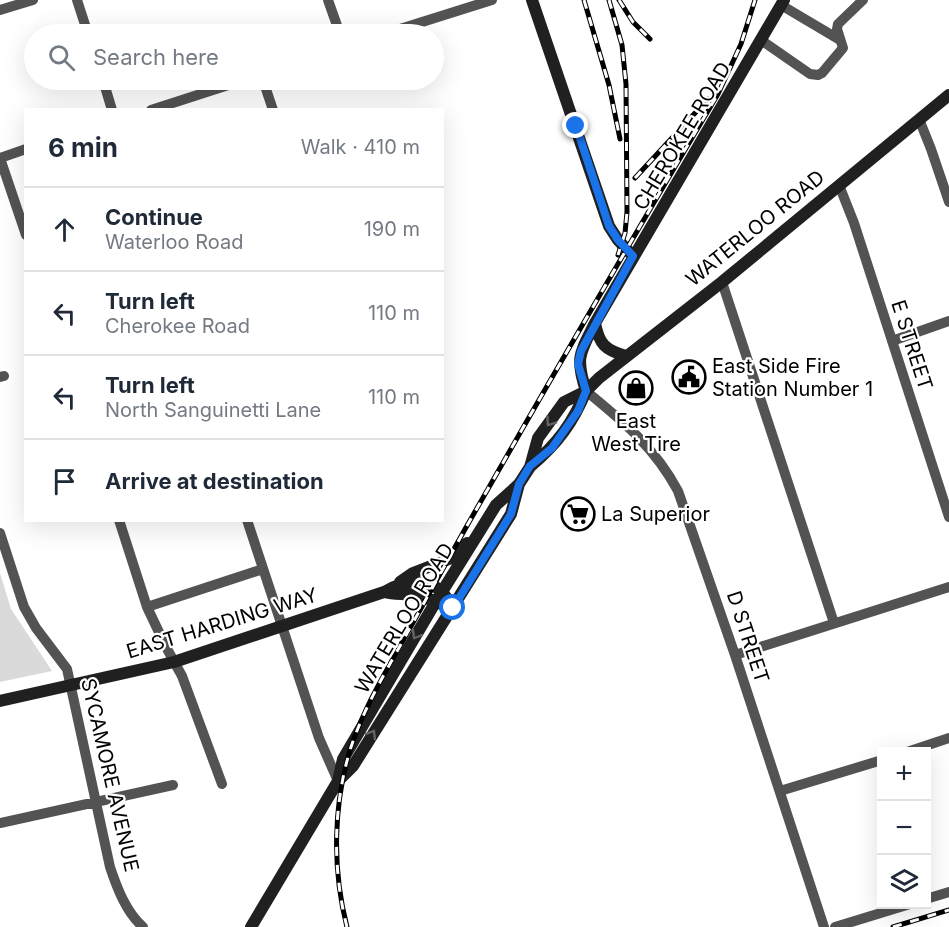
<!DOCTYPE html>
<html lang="en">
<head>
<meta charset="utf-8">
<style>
  :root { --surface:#fff; --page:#f2f2f3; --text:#1f2937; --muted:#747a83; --line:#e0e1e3 }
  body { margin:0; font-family:Inter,sans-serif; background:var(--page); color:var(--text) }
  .controls { position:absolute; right:18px; bottom:18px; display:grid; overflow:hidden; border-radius:0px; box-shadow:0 6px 24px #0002 }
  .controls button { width:54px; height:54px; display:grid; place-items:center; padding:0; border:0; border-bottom:2px solid var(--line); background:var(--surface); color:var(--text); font:30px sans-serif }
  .stop { position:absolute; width:18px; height:18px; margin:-14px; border:4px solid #1a73e8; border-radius:50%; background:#fff }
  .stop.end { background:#1a73e8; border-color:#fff; box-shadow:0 2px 6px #0008 }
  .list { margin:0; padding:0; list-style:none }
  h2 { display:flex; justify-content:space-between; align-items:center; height:78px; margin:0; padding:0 24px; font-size:26px }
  h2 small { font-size:20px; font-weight:400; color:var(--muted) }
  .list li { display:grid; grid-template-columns:39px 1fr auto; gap:18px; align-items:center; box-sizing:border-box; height:84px; padding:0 24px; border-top:2px solid var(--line) }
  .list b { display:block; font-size:22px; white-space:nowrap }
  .list p { margin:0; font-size:20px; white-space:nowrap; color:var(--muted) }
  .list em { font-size:20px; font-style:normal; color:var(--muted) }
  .icon { flex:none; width:33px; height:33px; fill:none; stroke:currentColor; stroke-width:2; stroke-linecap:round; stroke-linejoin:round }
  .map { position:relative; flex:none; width:949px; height:927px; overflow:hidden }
  .search { position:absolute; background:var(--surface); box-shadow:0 6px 24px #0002; left:24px; top:24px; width:420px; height:66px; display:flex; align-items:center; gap:15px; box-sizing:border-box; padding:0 21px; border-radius:33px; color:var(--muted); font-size:22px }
  .panel { position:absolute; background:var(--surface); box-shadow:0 6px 24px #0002; left:24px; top:108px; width:420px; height:414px; border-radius:0px }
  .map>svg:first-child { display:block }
  .park { fill:#dadada }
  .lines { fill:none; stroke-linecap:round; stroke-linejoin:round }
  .street { stroke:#535353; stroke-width:10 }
  .secondary { stroke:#202020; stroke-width:12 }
  .rail-casing { stroke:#000; stroke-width:5 }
  .rail { stroke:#fff; stroke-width:3; stroke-dasharray:9; stroke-linecap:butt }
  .oneway { stroke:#636363 }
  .route { stroke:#1a73e8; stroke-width:8 }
  .labels { text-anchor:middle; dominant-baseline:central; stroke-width:4.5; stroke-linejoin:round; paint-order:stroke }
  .street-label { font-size:20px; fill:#000; stroke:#fff }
  .poi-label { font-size:20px; fill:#000; stroke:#fff; text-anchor:start }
</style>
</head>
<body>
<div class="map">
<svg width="949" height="927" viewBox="0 0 949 927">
  <rect width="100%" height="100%" fill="#fff"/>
  <path class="park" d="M0,573l11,36 41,62 -52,11z"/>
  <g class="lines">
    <path class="street" d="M77,0l11,34
      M328,0l12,34
      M781,5l59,35
      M0,10l33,-10
      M384,34l108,-34
      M761,40l49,34 8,1 4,-2 21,-25 -6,-19 1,-5 25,-24
      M103,80l9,30
      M263,80l10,30
      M151,110l93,-30
      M919,119l12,30 18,53
      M0,158l26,77
      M0,158l26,-9
      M839,185l15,38 95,294
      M722,282l112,341
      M892,341l57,-20
      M0,377l4,-1
      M586,391c38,31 69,57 92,100l57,164 89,272
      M119,520l28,87 19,40 16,29 40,108
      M247,520l72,218 19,43
      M0,533l24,74 12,21 31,41 43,198c7,21 16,45 33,60
      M147,607l116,-38
      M735,655l214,-68
      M907,752l42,-14
      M780,791l102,-31
      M0,823l173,-38
      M926,899l23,-7
      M835,927l75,-23"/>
    <path class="secondary" d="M532,0l77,226 9,14 15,16
      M595,323c4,21 10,27 31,33
      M586,391c-11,-34 -6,-38 9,-68l189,-323
      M531,466c26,-22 42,-43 55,-75
      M400,582l13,-9 36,-14 18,-16
      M384,592c11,3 20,1 30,3 13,2 26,9 39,13
      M0,701l174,-39 210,-70c18,-11 48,-16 62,5
      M338,781l15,-15 158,-252 8,-30 11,-17 8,-29 26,-36 22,-11 13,-13 123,-96 227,-187
      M251,927l87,-146 5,-22 92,-156 61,-98 22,-20"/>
    <g class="rail-casing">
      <path id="rail" d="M584,0l25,85 11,54
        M609,0l13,45 4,39 1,128 -2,21 -7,22
        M619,0l14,22 17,17
        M635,178l73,-79
        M347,927c-15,-58 -14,-123 4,-180 12,-36 31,-69 49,-101 21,-38 43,-77 64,-115 83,-146 168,-292 254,-437l23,-50 14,-44
        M893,927l56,-17"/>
    </g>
    <use href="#rail" class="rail"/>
  </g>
  <defs><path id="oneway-chevron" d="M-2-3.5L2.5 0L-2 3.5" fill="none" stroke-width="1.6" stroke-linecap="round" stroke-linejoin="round" transform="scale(1.5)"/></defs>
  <g class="oneway">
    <use href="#oneway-chevron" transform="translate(550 422) rotate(125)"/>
    <use href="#oneway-chevron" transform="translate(416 635) rotate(120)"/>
    <use href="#oneway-chevron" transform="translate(372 734) rotate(-58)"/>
  </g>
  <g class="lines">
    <path class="route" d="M453,608l58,-94 8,-30 11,-18 22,-18 26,-37 8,-20 -8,-27 3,-13 52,-95 -15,-16 -9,-14 -33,-100"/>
  </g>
  <defs>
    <g id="civic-ring" transform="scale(1.725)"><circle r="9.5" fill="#fff" stroke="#000" stroke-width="1.5"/><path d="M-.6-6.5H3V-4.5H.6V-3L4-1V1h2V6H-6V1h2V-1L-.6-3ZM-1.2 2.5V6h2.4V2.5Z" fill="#000"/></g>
    <g id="shop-ring" transform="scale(1.725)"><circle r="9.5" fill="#fff" stroke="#000" stroke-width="1.5"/><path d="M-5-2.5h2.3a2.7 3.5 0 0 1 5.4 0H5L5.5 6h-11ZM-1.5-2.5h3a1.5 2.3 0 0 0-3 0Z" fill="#000"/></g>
    <g id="supermarket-ring" transform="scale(1.725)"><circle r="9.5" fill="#fff" stroke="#000" stroke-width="1.5"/><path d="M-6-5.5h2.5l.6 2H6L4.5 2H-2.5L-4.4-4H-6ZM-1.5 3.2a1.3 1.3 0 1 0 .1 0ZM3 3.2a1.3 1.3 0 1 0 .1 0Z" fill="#000"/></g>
  </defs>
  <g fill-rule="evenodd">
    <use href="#civic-ring" x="689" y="377"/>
    <use href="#shop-ring" x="636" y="388"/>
    <use href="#supermarket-ring" x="578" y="514"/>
  </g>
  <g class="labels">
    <g class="street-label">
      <text transform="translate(682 136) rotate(-59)">CHEROKEE ROAD</text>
      <text transform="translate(755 228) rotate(-39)">WATERLOO ROAD</text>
      <text transform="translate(912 345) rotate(72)">E STREET</text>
      <text transform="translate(404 618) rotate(-59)">WATERLOO ROAD</text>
      <text transform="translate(222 623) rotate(-17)">EAST HARDING WAY</text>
      <text transform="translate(748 637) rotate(72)">D STREET</text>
      <text transform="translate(110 775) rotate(77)">SYCAMORE AVENUE</text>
    </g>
    <g class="poi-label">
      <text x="712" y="366">East Side Fire<tspan x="712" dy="23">Station Number 1</tspan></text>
      <text x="636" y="421" text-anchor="middle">East<tspan x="636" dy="23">West Tire</tspan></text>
      <text x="601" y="514">La Superior</text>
    </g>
  </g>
</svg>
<div class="controls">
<button>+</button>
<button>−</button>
<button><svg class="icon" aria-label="layers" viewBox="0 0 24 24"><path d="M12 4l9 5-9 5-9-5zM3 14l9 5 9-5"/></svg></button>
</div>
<div class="stop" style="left:453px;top:608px"></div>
<div class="stop end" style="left:576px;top:126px"></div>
<div class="search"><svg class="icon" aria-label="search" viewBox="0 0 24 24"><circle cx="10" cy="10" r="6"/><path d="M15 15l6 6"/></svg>Search here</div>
<section class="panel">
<h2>6 min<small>Walk · 410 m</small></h2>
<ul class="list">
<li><svg class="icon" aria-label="ahead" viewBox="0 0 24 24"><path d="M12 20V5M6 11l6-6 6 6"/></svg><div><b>Continue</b><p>Waterloo Road</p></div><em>190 m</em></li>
<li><svg class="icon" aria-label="left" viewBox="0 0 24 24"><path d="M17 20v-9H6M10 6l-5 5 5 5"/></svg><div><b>Turn left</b><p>Cherokee Road</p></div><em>110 m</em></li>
<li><svg class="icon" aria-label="left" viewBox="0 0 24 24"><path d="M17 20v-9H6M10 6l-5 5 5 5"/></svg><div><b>Turn left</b><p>North Sanguinetti Lane</p></div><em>110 m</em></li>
<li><svg class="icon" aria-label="arrive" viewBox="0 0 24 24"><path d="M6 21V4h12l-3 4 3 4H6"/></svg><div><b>Arrive at destination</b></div></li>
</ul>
</section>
</div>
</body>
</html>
